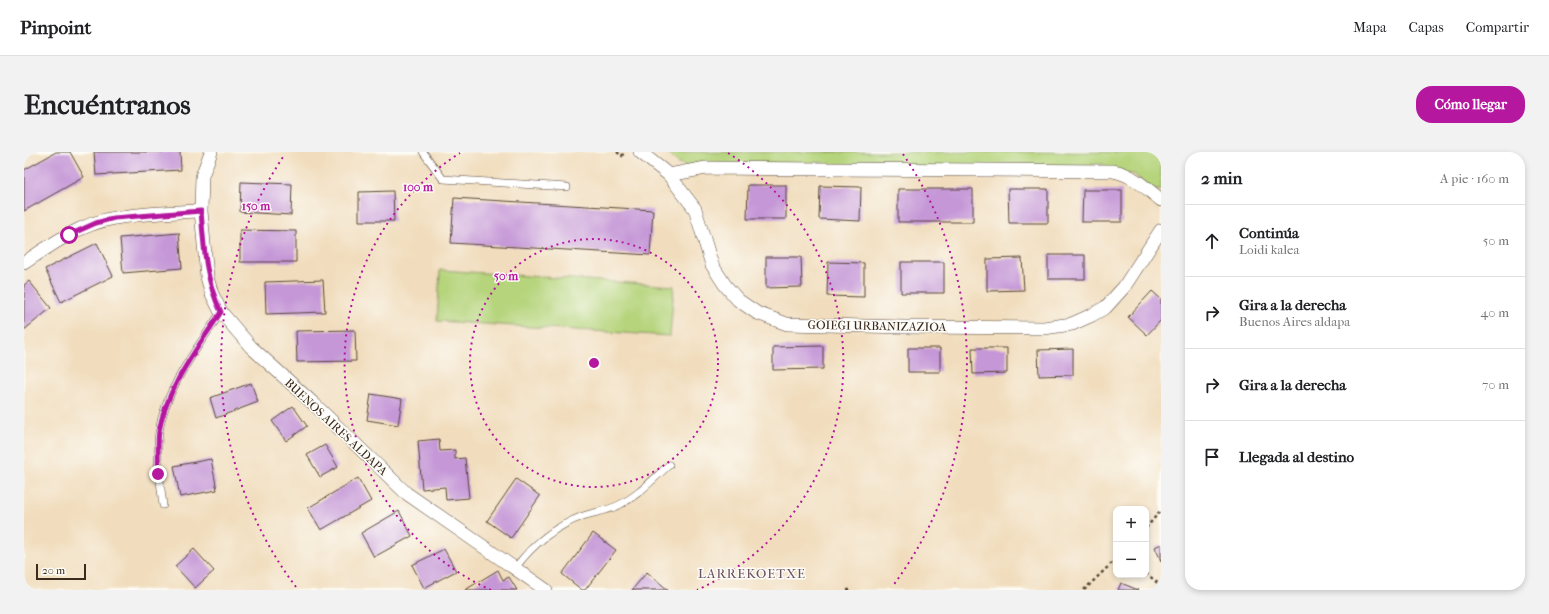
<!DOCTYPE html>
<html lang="es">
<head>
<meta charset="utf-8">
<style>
  :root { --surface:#fff; --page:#f2f2f2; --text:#202124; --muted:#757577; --line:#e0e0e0; --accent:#b5179e }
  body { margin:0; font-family:"IM FELL French Canon",serif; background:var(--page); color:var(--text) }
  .controls { position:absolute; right:12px; bottom:12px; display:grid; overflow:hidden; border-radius:8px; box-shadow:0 2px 6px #0003 }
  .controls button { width:36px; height:36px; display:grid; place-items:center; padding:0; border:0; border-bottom:1px solid var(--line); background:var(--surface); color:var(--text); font:20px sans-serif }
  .scale { position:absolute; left:12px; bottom:10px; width:50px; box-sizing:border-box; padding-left:4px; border:2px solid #3b2a1e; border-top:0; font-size:11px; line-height:14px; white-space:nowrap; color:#3b2a1e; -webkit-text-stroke:3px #fdfcf7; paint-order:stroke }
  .stop { position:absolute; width:12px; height:12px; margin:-9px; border:3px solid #b5179e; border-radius:50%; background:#fff }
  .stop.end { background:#b5179e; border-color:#fff; box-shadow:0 1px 4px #0008 }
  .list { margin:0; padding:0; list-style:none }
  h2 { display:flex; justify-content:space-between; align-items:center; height:52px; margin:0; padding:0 16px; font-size:17px }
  h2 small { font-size:13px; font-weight:400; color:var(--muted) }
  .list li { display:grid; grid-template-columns:26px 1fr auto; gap:12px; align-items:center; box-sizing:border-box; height:72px; padding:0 16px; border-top:1px solid var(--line) }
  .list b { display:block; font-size:15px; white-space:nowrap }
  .list p { margin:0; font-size:13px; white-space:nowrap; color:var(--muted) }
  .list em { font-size:13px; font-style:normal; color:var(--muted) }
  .icon { flex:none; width:22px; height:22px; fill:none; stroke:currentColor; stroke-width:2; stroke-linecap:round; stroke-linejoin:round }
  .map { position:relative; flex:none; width:1137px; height:438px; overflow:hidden; border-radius:16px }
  header { display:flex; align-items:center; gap:24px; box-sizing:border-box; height:56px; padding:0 20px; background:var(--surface); border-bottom:1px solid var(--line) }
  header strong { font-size:19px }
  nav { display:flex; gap:22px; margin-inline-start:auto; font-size:14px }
  .intro { display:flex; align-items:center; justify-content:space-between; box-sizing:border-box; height:96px; padding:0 24px }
  h1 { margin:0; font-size:28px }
  .button { padding:10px 18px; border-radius:16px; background:var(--accent); color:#fff; font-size:14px; font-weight:700 }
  main { display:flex; gap:24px; padding:0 24px }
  aside { flex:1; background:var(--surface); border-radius:16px; box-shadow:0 2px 6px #0003 }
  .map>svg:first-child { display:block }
  .green { fill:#b5d47b; stroke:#787f4c }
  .building { fill:#c597d7 }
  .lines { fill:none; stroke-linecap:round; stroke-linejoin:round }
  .service-casing { stroke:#564536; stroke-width:8 }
  .minor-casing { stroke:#564536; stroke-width:14 }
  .path { stroke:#564536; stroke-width:2.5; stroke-dasharray:3 3; stroke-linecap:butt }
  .service { stroke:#fff; stroke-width:7 }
  .minor { stroke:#fff; stroke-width:13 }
  .route { stroke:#b5179e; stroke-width:5 }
  .ring { fill:none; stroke:#b5179e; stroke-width:2; stroke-dasharray:2 4 }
  .labels { text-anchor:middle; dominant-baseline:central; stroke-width:3; stroke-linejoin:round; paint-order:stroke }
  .street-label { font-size:12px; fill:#3b2a1e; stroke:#fdfcf7 }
  .neighbourhood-label { font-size:13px; letter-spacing:1px; fill:#6b505f; stroke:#fdfcf7 }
  .centre { fill:#b5179e; stroke:#fdfcf7; stroke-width:2 }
  .ring-label { font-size:12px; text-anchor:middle; font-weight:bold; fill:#b5179e; stroke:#fdfcf7; stroke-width:3; stroke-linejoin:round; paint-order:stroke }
</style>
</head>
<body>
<header>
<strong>Pinpoint</strong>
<nav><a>Mapa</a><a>Capas</a><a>Compartir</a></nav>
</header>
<div class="intro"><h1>Encuéntranos</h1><a class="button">Cómo llegar</a></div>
<main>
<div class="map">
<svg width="1137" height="438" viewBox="0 0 1137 438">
  <rect width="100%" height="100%" fill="#fdfcf7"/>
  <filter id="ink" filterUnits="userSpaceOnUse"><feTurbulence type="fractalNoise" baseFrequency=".025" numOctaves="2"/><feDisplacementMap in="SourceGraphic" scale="8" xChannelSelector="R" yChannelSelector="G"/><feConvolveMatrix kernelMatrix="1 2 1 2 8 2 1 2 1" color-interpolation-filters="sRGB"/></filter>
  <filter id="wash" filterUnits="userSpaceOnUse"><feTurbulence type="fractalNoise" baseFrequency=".012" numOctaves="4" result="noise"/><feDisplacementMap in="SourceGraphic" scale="16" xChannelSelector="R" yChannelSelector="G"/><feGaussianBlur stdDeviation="0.9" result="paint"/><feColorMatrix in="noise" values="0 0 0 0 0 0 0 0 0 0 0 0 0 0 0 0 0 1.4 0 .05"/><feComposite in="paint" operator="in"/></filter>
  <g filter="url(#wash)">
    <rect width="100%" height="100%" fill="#f1ddbd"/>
    <path class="green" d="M641,0h496v38l-8,1 -19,-17 -447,-8 -8,-3z
      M416,118l234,16 -4,50 -233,-15z"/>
    <g id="blocks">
      <path class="building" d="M32,0h14l14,25 -60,34v-41z
        M70,0h86l1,18 -85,5z
        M217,30l51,2 -1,31 -51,-3z
        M724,33h38v34h-39z
        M796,34l41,1 -1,34 -41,-2z
        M874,37h75v33h-75z
        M984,37h40v34h-39z
        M1059,38h39v32h-40z
        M369,39l1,30h-35v-29z
        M430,46l199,12 -3,45 -199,-12z
        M216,78l56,1v31h-56z
        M155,81l3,35 -59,5 -3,-35z
        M73,91l16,33 -52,26 -16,-33z
        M1024,103h37v24h-37z
        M742,105h35l1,30 -36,1z
        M998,106l2,32 -37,1v-32z
        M804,110l36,1v34l-37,-1z
        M877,110h43v31h-43z
        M299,128l2,32 -59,2 -1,-32z
        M5,129l22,27 -27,22v-45z
        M1128,139l9,8v21l-14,15 -19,-18z
        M331,178l1,31 -59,1 -1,-31z
        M799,194v23l-50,1v-23z
        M884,196h32v24h-32z
        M948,196h35v25l-34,1z
        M1049,197v26l-34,1 -1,-26z
        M227,231l7,19 -42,16 -6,-20z
        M347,242l31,5 -4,26 -31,-5z
        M269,254l14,20 -21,15 -14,-20z
        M415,287l1,12 15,-1v9l10,-1 4,40 -23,2 -1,-13 -23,2 -4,-48z
        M301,293l13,22 -18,10 -13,-22z
        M187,307l6,31 -37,7 -6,-31z
        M334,326l13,23 -50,29 -13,-22z
        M492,327l24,17 -29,42 -24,-17z
        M375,359l13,25 -38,21 -13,-24z
        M569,381l23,17 -31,40h-3l-20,-16z
        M1137,392v17l-6,-14z
        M170,397l20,22 -19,17 -20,-22z
        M420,397l12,22 -32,17 -12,-23z
        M474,418l5,10 6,-3 8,13h-52z
        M623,420l21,18h-36z
        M1097,431l17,7h-20z"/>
    </g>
  </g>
  <g filter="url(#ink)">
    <use href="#blocks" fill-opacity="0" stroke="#564536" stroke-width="1"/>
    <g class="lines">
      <g class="service-casing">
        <path id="service" d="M399,0l20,27 124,8
          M139,353c-3,-24 -7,-49 -4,-74 7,-44 38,-82 62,-119
          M492,415c17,-23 40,-41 67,-51 12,-4 24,-5 36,-11 19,-9 34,-26 50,-40"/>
      </g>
      <g class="minor-casing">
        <path id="minor" d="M187,0l-9,24 -1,35 6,66 5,17 9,18 30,35 64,58 91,88 140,97
          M616,0l29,23 26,34 17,56 13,20 13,15 19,13 30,11 117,3 140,1 28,-4 20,-9 14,-8 18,-20 37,-57
          M645,23l37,-7 407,3c19,3 33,17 48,29
          M0,111c26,-18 58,-40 91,-45 28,-5 57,-6 86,-7"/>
      </g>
      <path class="path" d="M593,0l5,4 2,-4
        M1122,376l15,-18
        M1122,421l15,13
        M823,438h5
        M1060,438l32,-31"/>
      <use href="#service" class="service"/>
      <use href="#minor" class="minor"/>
    </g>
  </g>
  <g class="lines" filter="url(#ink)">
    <path class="route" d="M45,83l27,-12 18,-5 87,-7c3,36 4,68 20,101 -24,37 -54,75 -62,119 -2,13 0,29 -1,43"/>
  </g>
  <g class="ring">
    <circle cx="570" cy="211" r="124"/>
    <path d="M467 438A249 249 0 0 1 436 1M704 1A249 249 0 0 1 673 438"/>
    <path d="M272 435A373 373 0 0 1 261 2M879 2A373 373 0 0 1 868 435"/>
  </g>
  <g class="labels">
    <g class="street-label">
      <text transform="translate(853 174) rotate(1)">GOIEGI URBANIZAZIOA</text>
      <text transform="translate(312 275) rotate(43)">BUENOS AIRES ALDAPA</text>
    </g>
    <g class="neighbourhood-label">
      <text x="728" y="421">LARREKOETXE</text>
    </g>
  </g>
  <circle cx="570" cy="211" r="6" class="centre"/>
  <g class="ring-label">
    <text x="394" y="39">100 m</text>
    <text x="232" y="58">150 m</text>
    <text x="482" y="128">50 m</text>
  </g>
</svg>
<div class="controls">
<button>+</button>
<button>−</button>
</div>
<div class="scale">20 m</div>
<div class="stop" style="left:45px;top:83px"></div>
<div class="stop end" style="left:134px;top:322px"></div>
</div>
<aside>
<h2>2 min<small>A pie · 160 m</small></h2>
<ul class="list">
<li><svg class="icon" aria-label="ahead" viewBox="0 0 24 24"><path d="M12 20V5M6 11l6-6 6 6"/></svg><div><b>Continúa</b><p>Loidi kalea</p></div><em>50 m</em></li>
<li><svg class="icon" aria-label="right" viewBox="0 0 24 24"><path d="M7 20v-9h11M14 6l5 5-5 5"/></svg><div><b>Gira a la derecha</b><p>Buenos Aires aldapa</p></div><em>40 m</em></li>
<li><svg class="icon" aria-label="right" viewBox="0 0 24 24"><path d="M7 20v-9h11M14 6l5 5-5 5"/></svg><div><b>Gira a la derecha</b></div><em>70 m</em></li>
<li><svg class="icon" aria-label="arrive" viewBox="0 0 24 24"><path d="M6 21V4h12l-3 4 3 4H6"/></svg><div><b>Llegada al destino</b></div></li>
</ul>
</aside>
</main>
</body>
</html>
